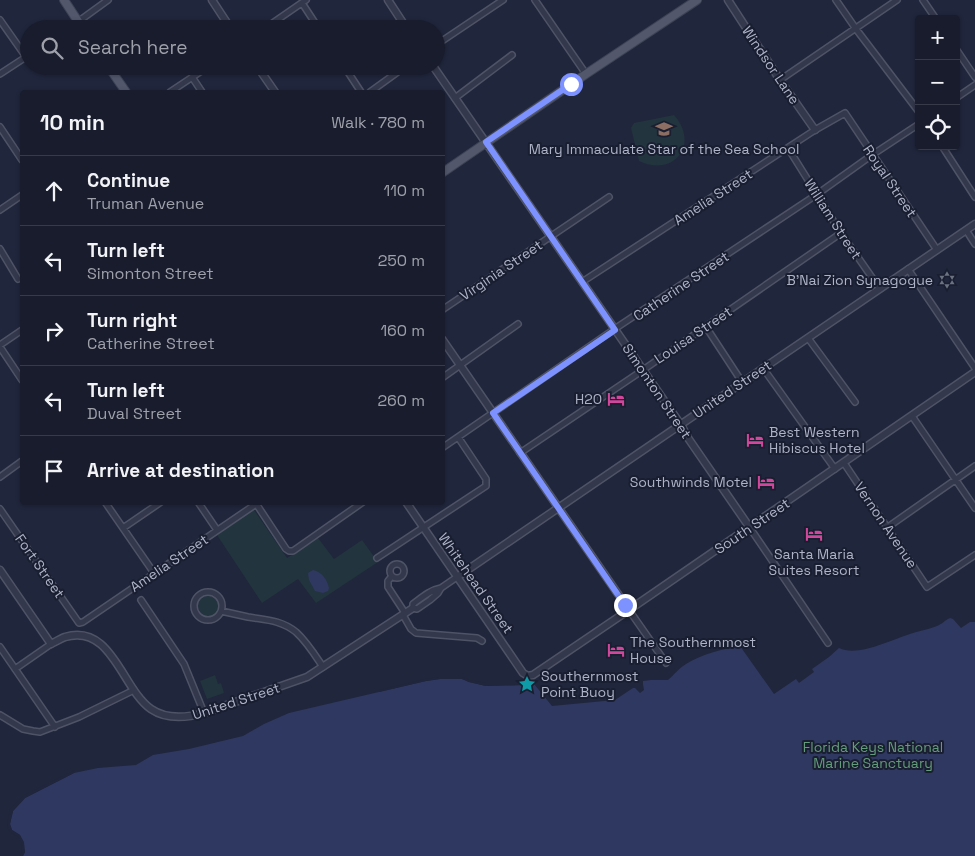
<!DOCTYPE html>
<html lang="en">
<head>
<meta charset="utf-8">
<style>
  :root { --surface:#181c2d; --page:#212535; --text:#f1f3f6; --muted:#9fa1aa; --line:#363a49 }
  body { margin:0; font-family:"Space Grotesk",sans-serif; background:var(--page); color:var(--text) }
  .controls { position:absolute; right:15px; top:15px; display:grid; overflow:hidden; border-radius:5px; box-shadow:0 1px 4px #0004 }
  .controls button { width:45px; height:45px; display:grid; place-items:center; padding:0; border:0; border-bottom:1px solid var(--line); background:var(--surface); color:var(--text); font:25px sans-serif }
  .stop { position:absolute; width:15px; height:15px; margin:-11px; border:4px solid #7d92ff; border-radius:50%; background:#fff }
  .stop.end { background:#7d92ff; border-color:#fff; box-shadow:0 1px 5px #0008 }
  .list { margin:0; padding:0; list-style:none }
  h2 { display:flex; justify-content:space-between; align-items:center; height:65px; margin:0; padding:0 20px; font-size:21px }
  h2 small { font-size:16px; font-weight:400; color:var(--muted) }
  .list li { display:grid; grid-template-columns:32px 1fr auto; gap:15px; align-items:center; box-sizing:border-box; height:70px; padding:0 20px; border-top:1px solid var(--line) }
  .list b { display:block; font-size:19px; white-space:nowrap }
  .list p { margin:0; font-size:16px; white-space:nowrap; color:var(--muted) }
  .list em { font-size:16px; font-style:normal; color:var(--muted) }
  .icon { flex:none; width:28px; height:28px; fill:none; stroke:currentColor; stroke-width:2; stroke-linecap:round; stroke-linejoin:round }
  .map { position:relative; flex:none; width:975px; height:856px; overflow:hidden }
  .search { position:absolute; background:var(--surface); box-shadow:0 1px 4px #0004; left:20px; top:20px; width:425px; height:55px; display:flex; align-items:center; gap:12px; box-sizing:border-box; padding:0 18px; border-radius:28px; color:var(--muted); font-size:19px }
  .panel { position:absolute; background:var(--surface); box-shadow:0 1px 4px #0004; left:20px; top:90px; width:425px; height:415px; border-radius:5px }
  .map>svg:first-child { display:block }
  .green { fill:#22343d }
  .water { fill:#2f3860 }
  .pier { fill:#20263c }
  .lines { fill:none; stroke-linecap:round; stroke-linejoin:round }
  .minor-casing { stroke:#4f5366; stroke-width:8 }
  .tertiary-casing { stroke:#4f5366; stroke-width:9 }
  .primary-casing { stroke:#3d4255; stroke-width:10 }
  .minor { stroke:#34384c; stroke-width:5 }
  .tertiary { stroke:#34384c; stroke-width:6 }
  .primary { stroke:#52576c; stroke-width:8 }
  .route { stroke:#7d92ff; stroke-width:6 }
  .labels { text-anchor:middle; dominant-baseline:central; stroke-width:4; stroke-linejoin:round; paint-order:stroke }
  .street-label { font-size:14px; fill:#afb3c8; stroke:#191e30 }
  .poi-label { font-size:14px; fill:#afb3c8; stroke:#191e30; text-anchor:end }
  .park-label { font-size:14px; fill:#649b7c; stroke:#191e30 }
</style>
</head>
<body>
<div class="map">
<svg width="975" height="856" viewBox="0 0 975 856">
  <rect width="100%" height="100%" fill="#20263c"/>
  <path class="green" d="M674,115c26,29 0,63 -35,46l-8,-33 3,-5z
    M254,510l33,48 31,-20 16,21 28,-19 16,22 -62,41 -18,-24 -36,24 -45,-68z
    M198 606a10 10 0 1 1 20 0a10 10 0 1 1-20 0Z
    M215,675l3,9 3,-1 3,10 -17,6 -7,-18z"/>
  <path class="water" d="M313,570c9,2 14,9 16,18l-1,3 -5,2 -8,-2 -6,-11 -1,-7z
    M950,618l3,1 8,9 9,-6h5v234h-952l2,-4 -5,-17 -8,-5 -2,-6 3,-13 12,-13 49,-25 24,-5 38,-3 17,-10 36,-6 54,-13 21,-12 25,-11 137,-32 14,-2h22l7,3 17,4 37,-1 2,5 9,-6 18,22 63,-6 18,-12h2l5,5 4,-3 -1,-6v-3l8,-1h17c6,-5 11,-12 18,-16 16,-10 36,-15 54,-18l34,48 22,-15 3,4 15,-11 -2,-3 17,-12 10,-9c18,9 50,-7 68,-13 10,-4 21,-5 30,-9 5,-2 7,-5 13,-8z"/>
  <path class="pier" d="M439,677h23l8,3 16,3h35l2,2 -37,1 -17,-4 -7,-3h-22l-14,2 -47,11v-2l46,-11z
    M75,770l-1,3 -49,25 -12,13 -3,13 2,6 8,5 4,7 1,10 -2,4h-3l2,-4 -1,-10 -3,-5 -8,-5 -3,-7 3,-16 14,-14z"/>
  <g class="lines">
    <g class="minor-casing">
      <path id="minor" d="M535,0l51,74
        M836,0l20,29 63,83
        M923,0l13,19
        M302,3l17,26
        M0,20l26,37
        M68,29l40,-29
        M264,29l42,-29
        M436,45l67,-45
        M956,49l19,28
        M344,66l17,26
        M0,74l29,-19
        M192,77l10,15
        M780,80l117,-80
        M170,92l39,-26
        M370,92l36,-26
        M455,98l57,-43
        M956,98l19,-13
        M0,127l22,33
        M942,146l33,51
        M788,148l53,85 39,56
        M0,210l22,-15
        M966,230l9,14
        M0,249l18,30
        M908,269l67,99
        M582,282l233,-152 30,-17 92,137
        M442,310l167,-113
        M706,327l36,55
        M808,338l47,64
        M0,345l22,-15
        M0,347l22,33
        M763,368l72,101
        M442,378l76,-54
        M912,416l63,92
        M442,448l177,-122 197,-131 56,-40 47,-31
        M520,453l123,-83 198,-137
        M844,463l83,124 48,-32
        M0,477l22,-16
        M105,502l49,71
        M198,502l19,28
        M255,502l31,47 3,2h4l70,-49
        M0,509l79,114 4,-1 176,-120
        M888,527l87,-61
        M123,528l38,-26
        M750,528l78,115
        M377,558l109,-72v-7l-28,-42
        M390 571a7 7 0 1 1 14 0a7 7 0 1 1-14 0Z
        M392,576l-4,5v6l17,26
        M194 606a14 14 0 1 1 28 0a14 14 0 1 1-28 0Z
        M141,600l43,64 20,49
        M413,608l4,1 13,-9 8,-7 3,-5 16,-11
        M413,608v-4c8,-6 17,-14 28,-16
        M629,610l37,53
        M221,611c9,2 18,4 27,6 18,3 33,3 48,15 11,10 19,23 27,35
        M403,615l8,14 5,4 61,5 5,3
        M0,647l55,80
        M15,669l36,-25
        M0,715l23,14 10,2 7,1 39,-15 55,-27"/>
    </g>
    <g class="tertiary-casing">
      <path id="tertiary" d="M212,0l19,29
        M388,0l19,29
        M728,0l52,80 35,50
        M257,66l18,26
        M433,66l248,359 7,13 62,90
        M442,339l187,271
        M406,502l117,171 5,3 5,-1 90,-61 352,-242
        M0,570l51,74c4,-2 9,-5 14,-7 47,-14 57,52 86,72 16,11 35,9 53,4l103,-36 106,-69
        M457,577l518,-353"/>
    </g>
    <g class="primary-casing">
      <path id="primary" d="M64,0l19,29
        M108,66l18,26
        M442,173l144,-99 111,-74"/>
    </g>
    <use href="#minor" class="minor"/>
    <use href="#tertiary" class="tertiary"/>
    <use href="#primary" class="primary"/>
  </g>
  <g class="lines">
    <path class="route" d="M571,84l-85,58 129,188 -122,83 132,192"/>
  </g>
  <defs>
    <g id="school-bare" transform="scale(1.35)"><path d="M0-5L7-2L0 1L-7-2ZM-4 1L0 2.5L4 1V4Q0 6-4 4Z" fill="#8d6e63" stroke="#191e30" stroke-width="2.5" paint-order="stroke"/></g>
    <g id="synagogue-bare" transform="scale(1.35)"><path d="M0-6.5L5.6 3.2H-5.6ZM0 6.5L5.6-3.2H-5.6Z" fill="#6b7280" stroke="#191e30" stroke-width="2.5" paint-order="stroke"/></g>
    <g id="hotel-bare" transform="scale(1.35)"><path d="M-6-4.5h1.5V1H6V5H4.5V3h-9V5H-6ZM-4 0a1.8 1.8 0 1 1 3.6 0ZM.5 0V-2.5h3Q6-2.5 6 0Z" fill="#d1479c" stroke="#191e30" stroke-width="2.5" paint-order="stroke"/></g>
    <g id="sight-bare" transform="scale(1.35)"><path d="M0-6L1.8-2.2L6-1.7L2.9 1.2L3.7 5.4L0 3.3L-3.7 5.4L-2.9 1.2L-6-1.7L-1.8-2.2Z" fill="#0f9aa8" stroke="#191e30" stroke-width="2.5" paint-order="stroke"/></g>
  </defs>
  <g fill-rule="evenodd">
    <use href="#school-bare" x="664" y="129"/>
    <use href="#synagogue-bare" x="947" y="280"/>
    <use href="#hotel-bare" x="616" y="399"/>
    <use href="#hotel-bare" x="755" y="440"/>
    <use href="#hotel-bare" x="766" y="482"/>
    <use href="#hotel-bare" x="814" y="534"/>
    <use href="#hotel-bare" x="616" y="650"/>
    <use href="#sight-bare" x="527" y="684"/>
  </g>
  <g class="labels">
    <g class="street-label">
      <text transform="translate(771 65) rotate(56)">Windsor Lane</text>
      <text transform="translate(890 181) rotate(56)">Royal Street</text>
      <text transform="translate(713 197) rotate(-33)">Amelia Street</text>
      <text transform="translate(833 219) rotate(57)">William Street</text>
      <text transform="translate(501 270) rotate(-34)">Virginia Street</text>
      <text transform="translate(681 286) rotate(-34)">Catherine Street</text>
      <text transform="translate(693 335) rotate(-34)">Louisa Street</text>
      <text transform="translate(732 389) rotate(-34)">United Street</text>
      <text transform="translate(657 391) rotate(56)">Simonton Street</text>
      <text transform="translate(886 525) rotate(56)">Vernon Avenue</text>
      <text transform="translate(752 526) rotate(-34)">South Street</text>
      <text transform="translate(169 563) rotate(-34)">Amelia Street</text>
      <text transform="translate(40 566) rotate(55)">Fort Street</text>
      <text transform="translate(476 583) rotate(55)">Whitehead Street</text>
      <text transform="translate(236 701) rotate(-18)">United Street</text>
    </g>
    <g class="poi-label">
      <text x="664" y="149" text-anchor="middle">Mary Immaculate Star of the Sea School</text>
      <text x="933" y="280">B'Nai Zion Synagogue</text>
      <text x="602" y="399">H2O</text>
      <text x="769" y="432" text-anchor="start">Best Western<tspan x="769" dy="16">Hibiscus Hotel</tspan></text>
      <text x="752" y="482">Southwinds Motel</text>
      <text x="814" y="554" text-anchor="middle">Santa Maria<tspan x="814" dy="16">Suites Resort</tspan></text>
      <text x="630" y="642" text-anchor="start">The Southernmost<tspan x="630" dy="16">House</tspan></text>
      <text x="541" y="676" text-anchor="start">Southernmost<tspan x="541" dy="16">Point Buoy</tspan></text>
    </g>
    <g class="park-label">
      <text x="873" y="747">Florida Keys National<tspan x="873" dy="16">Marine Sanctuary</tspan></text>
    </g>
  </g>
</svg>
<div class="controls">
<button>+</button>
<button>−</button>
<button><svg class="icon" aria-label="locate" viewBox="0 0 24 24"><circle cx="12" cy="12" r="6"/><path d="M12 2v4M12 18v4M2 12h4M18 12h4"/></svg></button>
</div>
<div class="stop" style="left:571px;top:84px"></div>
<div class="stop end" style="left:625px;top:605px"></div>
<div class="search"><svg class="icon" aria-label="search" viewBox="0 0 24 24"><circle cx="10" cy="10" r="6"/><path d="M15 15l6 6"/></svg>Search here</div>
<section class="panel">
<h2>10 min<small>Walk · 780 m</small></h2>
<ul class="list">
<li><svg class="icon" aria-label="ahead" viewBox="0 0 24 24"><path d="M12 20V5M6 11l6-6 6 6"/></svg><div><b>Continue</b><p>Truman Avenue</p></div><em>110 m</em></li>
<li><svg class="icon" aria-label="left" viewBox="0 0 24 24"><path d="M17 20v-9H6M10 6l-5 5 5 5"/></svg><div><b>Turn left</b><p>Simonton Street</p></div><em>250 m</em></li>
<li><svg class="icon" aria-label="right" viewBox="0 0 24 24"><path d="M7 20v-9h11M14 6l5 5-5 5"/></svg><div><b>Turn right</b><p>Catherine Street</p></div><em>160 m</em></li>
<li><svg class="icon" aria-label="left" viewBox="0 0 24 24"><path d="M17 20v-9H6M10 6l-5 5 5 5"/></svg><div><b>Turn left</b><p>Duval Street</p></div><em>260 m</em></li>
<li><svg class="icon" aria-label="arrive" viewBox="0 0 24 24"><path d="M6 21V4h12l-3 4 3 4H6"/></svg><div><b>Arrive at destination</b></div></li>
</ul>
</section>
</div>
</body>
</html>
